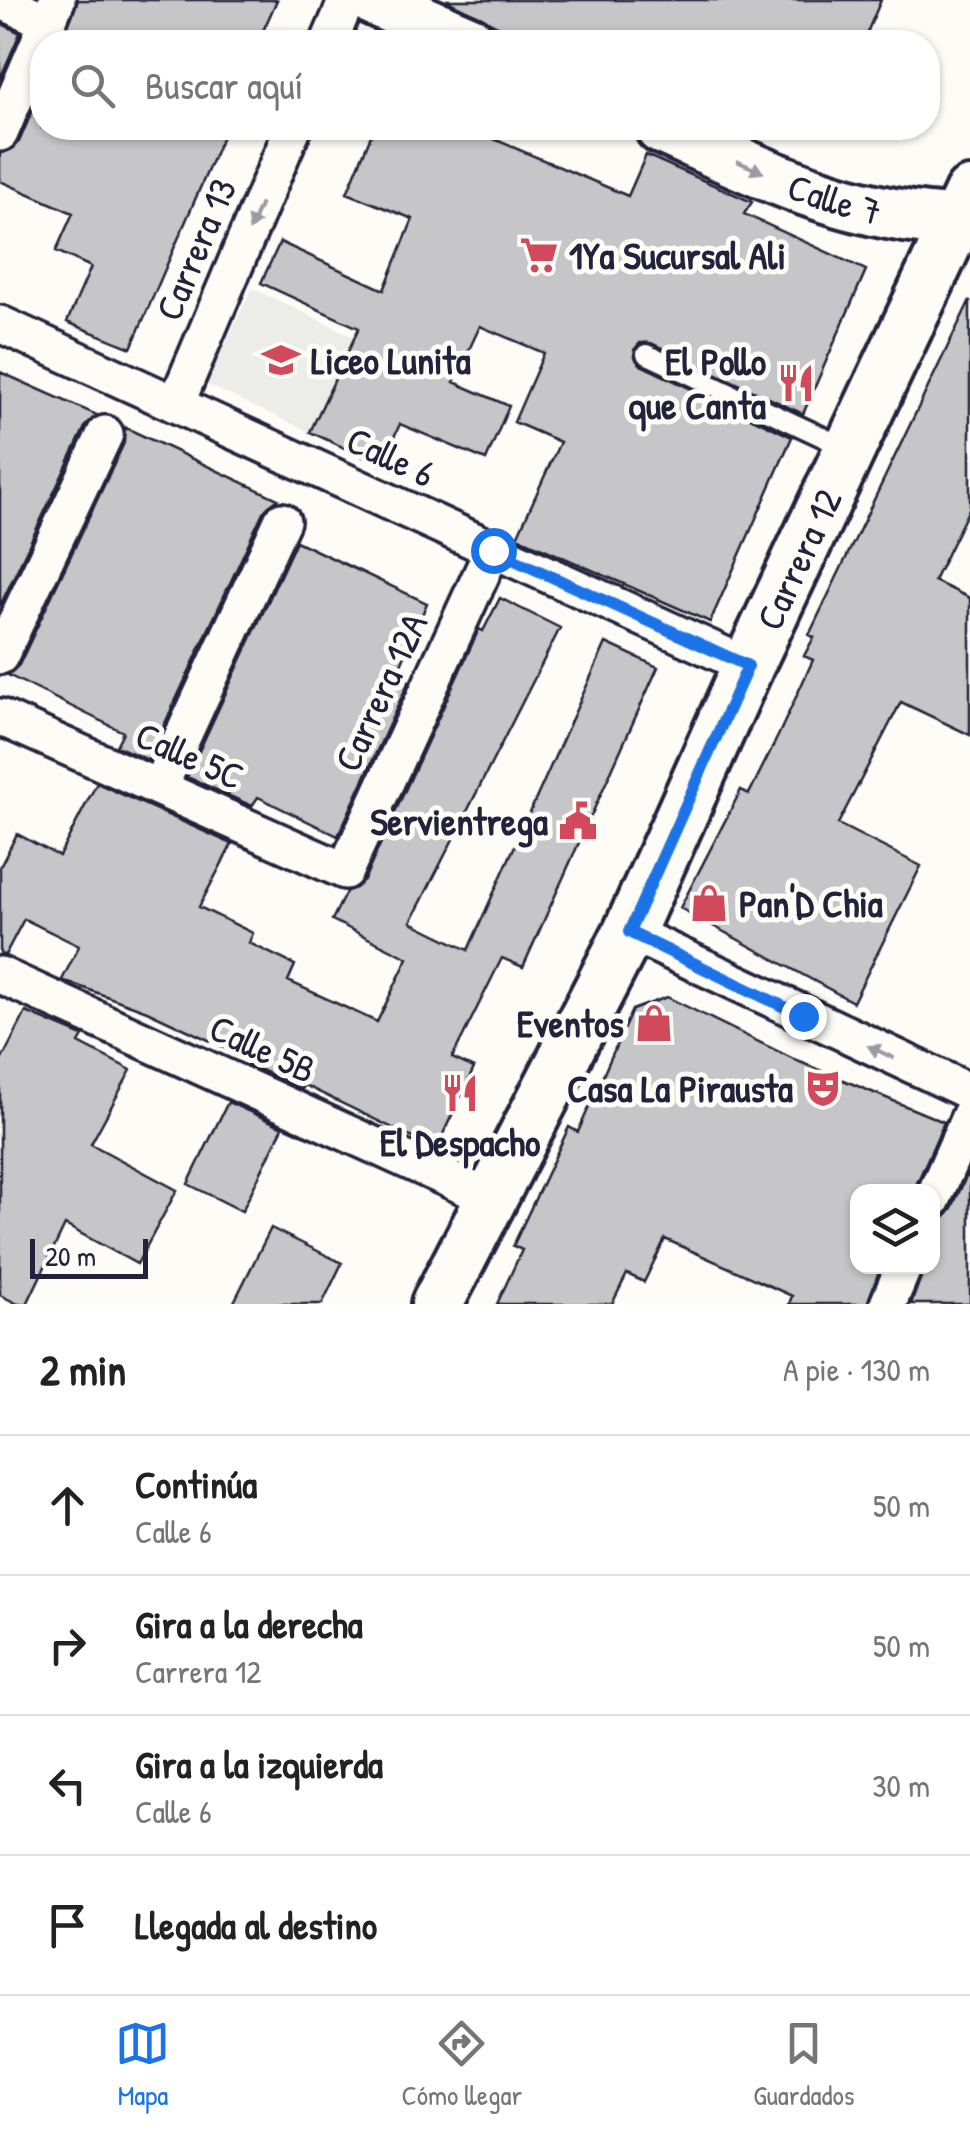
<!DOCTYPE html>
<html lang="es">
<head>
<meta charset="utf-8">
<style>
  :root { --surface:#fff; --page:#f2f2f2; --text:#222; --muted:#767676; --line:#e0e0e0; --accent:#1a73e8 }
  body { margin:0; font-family:"Patrick Hand",sans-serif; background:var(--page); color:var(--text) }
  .controls { position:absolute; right:30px; bottom:30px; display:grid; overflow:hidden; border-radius:20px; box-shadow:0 2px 8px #0004 }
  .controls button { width:90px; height:90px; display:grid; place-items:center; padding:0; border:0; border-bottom:2px solid var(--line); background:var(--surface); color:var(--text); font:50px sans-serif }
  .scale { position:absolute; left:30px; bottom:25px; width:118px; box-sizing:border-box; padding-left:10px; border:5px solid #22223b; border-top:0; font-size:28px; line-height:35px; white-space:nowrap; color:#22223b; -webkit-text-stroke:8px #fdfcf7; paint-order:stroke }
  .stop { position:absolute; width:30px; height:30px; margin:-22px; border:8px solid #1a73e8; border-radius:50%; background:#fff }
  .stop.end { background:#1a73e8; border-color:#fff; box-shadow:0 2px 10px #0008 }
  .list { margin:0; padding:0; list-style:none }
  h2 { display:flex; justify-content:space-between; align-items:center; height:130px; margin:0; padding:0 40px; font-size:42px }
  h2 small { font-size:32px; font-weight:400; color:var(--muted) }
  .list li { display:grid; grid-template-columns:65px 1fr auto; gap:30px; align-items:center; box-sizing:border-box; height:140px; padding:0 40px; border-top:2px solid var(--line) }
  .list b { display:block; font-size:38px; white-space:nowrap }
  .list p { margin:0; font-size:32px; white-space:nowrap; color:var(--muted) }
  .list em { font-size:32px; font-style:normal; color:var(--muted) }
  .icon { flex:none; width:55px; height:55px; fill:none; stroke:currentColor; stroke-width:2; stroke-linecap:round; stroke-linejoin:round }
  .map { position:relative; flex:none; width:970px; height:1304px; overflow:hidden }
  .search { position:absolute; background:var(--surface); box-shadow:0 2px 8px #0004; left:30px; right:30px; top:30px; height:110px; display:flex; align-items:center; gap:25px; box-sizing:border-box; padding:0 35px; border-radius:40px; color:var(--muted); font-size:38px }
  .sheet { height:690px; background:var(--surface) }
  nav { display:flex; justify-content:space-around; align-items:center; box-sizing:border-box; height:140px; border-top:2px solid var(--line); background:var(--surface); font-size:28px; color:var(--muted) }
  nav a { display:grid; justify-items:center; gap:5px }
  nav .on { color:var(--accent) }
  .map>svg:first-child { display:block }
  .built { fill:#ecece9 }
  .building { fill:#c6c6c8; stroke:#22223b; stroke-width:2.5 }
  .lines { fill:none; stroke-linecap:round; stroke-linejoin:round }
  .lane-casing { stroke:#22223b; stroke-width:25 }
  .street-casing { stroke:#22223b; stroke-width:42 }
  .secondary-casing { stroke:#22223b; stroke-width:58 }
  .lane { stroke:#fdfcf7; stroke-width:18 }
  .street { stroke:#fdfcf7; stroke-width:35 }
  .secondary { stroke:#fdfcf7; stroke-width:50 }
  .oneway { fill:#9a9aa2 }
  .route { stroke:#1a73e8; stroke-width:12 }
  .labels { text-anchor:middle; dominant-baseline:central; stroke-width:10; stroke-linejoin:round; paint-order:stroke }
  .street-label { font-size:38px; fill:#22223b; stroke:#fdfcf7 }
  .poi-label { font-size:38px; font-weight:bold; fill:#22223b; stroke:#fdfcf7; text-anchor:end }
</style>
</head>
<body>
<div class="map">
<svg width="970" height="1304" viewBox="0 0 970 1304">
  <rect width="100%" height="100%" fill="#fdfcf7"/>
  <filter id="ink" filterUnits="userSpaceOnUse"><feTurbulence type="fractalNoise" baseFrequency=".01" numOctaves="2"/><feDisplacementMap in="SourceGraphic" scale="20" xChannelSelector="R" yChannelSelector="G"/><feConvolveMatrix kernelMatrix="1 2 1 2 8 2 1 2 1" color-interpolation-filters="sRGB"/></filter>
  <g filter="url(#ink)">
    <path class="built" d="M252,288l103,49 -45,95 -104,-48z"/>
    <path class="building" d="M78,0h199l-19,42h-196z
      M446,0h435l-18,42h-334z
      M0,23l20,10 -20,46z
      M42,88v40h184l-95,220 -64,-26 24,-55 -35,-16 17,-38 -73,-32v-27l19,-12z
      M374,128h125l-5,11 134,57 18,-41 106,47 -8,12 122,56 -63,144 -152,-71h-11l-6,7 7,15 151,72 -82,185 -193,-85 43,-95 -46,-20 30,-69 -64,-27 -26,56 55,24 -23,54 -86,-36 -19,41 -71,-33 49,-104 -98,-45 19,-41 104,48 29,-71 -66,-26z
      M970,300v207l-36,74 36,17v137l-69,-33 -63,122 83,42 -68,136 -173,-94 61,-118 8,4 29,-58 35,-76 -9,-4 10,-19 -5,-2z
      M0,372l97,43 -11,10 -86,181z
      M124,427l154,72 -15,13 -115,248 -32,-14 7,-14 -115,-57 11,-10 105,-222z
      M296,541l131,62 -31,73 13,5 -71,155 -80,-39 -6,9 -65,-29z
      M500,598l60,30 -149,294 57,28 138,-307 52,24 -135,300 -21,-9 -50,100 22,10 -38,81 -132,-64 -2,4 -55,-25 2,-5 -102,-48 -85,-31 17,-34 -55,-27 -19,36 -5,-1v-87l17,-33 42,22 38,-73 135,61 -33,63 54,26 -4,10 46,22 -7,16 89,41 31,-64 -76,-38 14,-28 18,-12 115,-251 4,2z
      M667,997l133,65 144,60 -31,70h-55v74h23l-14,38h-78l3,-8 -127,-57 -21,43 -17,-8 -15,30h-115l25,-54 -9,-4 56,-119 9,5 54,-122z
      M26,1012l57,24 -4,7 52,27 -40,74 86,46 -40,74 -72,-39 -38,79h-9l-18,-9v-232z
      M228,1102l55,25 -41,84 -54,-27z
      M970,1168v136h-59l14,-38h7v-33l19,-23z
      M271,1228l71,35 -20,41h-89z"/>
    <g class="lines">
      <g class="lane-casing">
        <path id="lane" d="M646,354l200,94"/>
      </g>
      <g class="street-casing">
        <path id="street" d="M0,0l48,22
          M329,42l18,-42
          M0,133l57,-133
          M0,324l748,342
          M176,404l117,-276
          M0,656l105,-222
          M0,717l345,154 148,-322
          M159,788l123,-267
          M629,932l341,160
          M0,975l492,224
          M932,1201l38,-86
          M888,1304l16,-38"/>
      </g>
      <g class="secondary-casing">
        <g id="secondary">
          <path d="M374,0l96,42"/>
          <path id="s1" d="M661,128c97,43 188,90 296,93"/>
          <path id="s2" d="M437,1304l192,-372 119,-266 222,-473"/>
        </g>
      </g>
      <use href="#lane" class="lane"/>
      <use href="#street" class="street"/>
      <use href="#secondary" class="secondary"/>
    </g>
    <defs><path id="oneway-solid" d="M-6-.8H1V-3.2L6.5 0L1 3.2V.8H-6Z" transform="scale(2.5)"/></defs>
    <g class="oneway">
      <use href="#oneway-solid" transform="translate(750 167) rotate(24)"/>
      <use href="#oneway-solid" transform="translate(255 217) rotate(113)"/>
      <use href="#oneway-solid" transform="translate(881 1052) rotate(-155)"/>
    </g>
  </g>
  <g class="lines" filter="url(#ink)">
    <path class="route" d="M493,550l255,116 -119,266 174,84"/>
  </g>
  <defs>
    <g id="supermarket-bare" transform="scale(3)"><path d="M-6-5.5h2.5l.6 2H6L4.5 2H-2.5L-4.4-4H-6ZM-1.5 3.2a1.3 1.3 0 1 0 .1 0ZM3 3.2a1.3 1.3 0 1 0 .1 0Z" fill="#d1495b" stroke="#fdfcf7" stroke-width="2.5" paint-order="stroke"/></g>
    <g id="school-bare" transform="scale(3)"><path d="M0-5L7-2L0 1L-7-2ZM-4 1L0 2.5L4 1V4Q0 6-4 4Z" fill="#d1495b" stroke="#fdfcf7" stroke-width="2.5" paint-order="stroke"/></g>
    <g id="restaurant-bare" transform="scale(3)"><path d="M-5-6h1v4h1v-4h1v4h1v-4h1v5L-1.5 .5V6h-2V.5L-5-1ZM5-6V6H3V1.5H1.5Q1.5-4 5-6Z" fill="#d1495b" stroke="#fdfcf7" stroke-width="2.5" paint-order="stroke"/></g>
    <g id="civic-bare" transform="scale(3)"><path d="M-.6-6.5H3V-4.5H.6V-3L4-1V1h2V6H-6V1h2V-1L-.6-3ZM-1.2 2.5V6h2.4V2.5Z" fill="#d1495b" stroke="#fdfcf7" stroke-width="2.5" paint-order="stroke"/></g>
    <g id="shop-bare" transform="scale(3)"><path d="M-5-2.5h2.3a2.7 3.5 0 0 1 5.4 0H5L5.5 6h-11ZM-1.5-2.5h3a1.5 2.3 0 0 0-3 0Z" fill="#d1495b" stroke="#fdfcf7" stroke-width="2.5" paint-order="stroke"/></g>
    <g id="theatre-bare" transform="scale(3)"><path d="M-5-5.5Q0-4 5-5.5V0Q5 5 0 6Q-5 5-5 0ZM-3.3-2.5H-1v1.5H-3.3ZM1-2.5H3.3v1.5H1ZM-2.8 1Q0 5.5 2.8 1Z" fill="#d1495b" stroke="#fdfcf7" stroke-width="2.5" paint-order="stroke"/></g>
  </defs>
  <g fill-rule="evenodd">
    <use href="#supermarket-bare" x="539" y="255"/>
    <use href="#school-bare" x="281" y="360"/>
    <use href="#restaurant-bare" x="796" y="383"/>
    <use href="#civic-bare" x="578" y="821"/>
    <use href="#shop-bare" x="709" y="903"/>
    <use href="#shop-bare" x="654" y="1023"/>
    <use href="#theatre-bare" x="823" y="1088"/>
    <use href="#restaurant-bare" x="460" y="1093"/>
  </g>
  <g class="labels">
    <g class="street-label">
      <text stroke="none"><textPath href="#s1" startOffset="188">Calle 7</textPath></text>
      <text transform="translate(195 249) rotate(-67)">Carrera 13</text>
      <text transform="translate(391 456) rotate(25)">Calle 6</text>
      <text stroke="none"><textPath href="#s2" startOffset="828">Carrera 12</textPath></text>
      <text transform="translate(380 692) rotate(-65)">Carrera 12A</text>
      <text transform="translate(190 755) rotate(24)">Calle 5C</text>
      <text transform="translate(263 1048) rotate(25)">Calle 5B</text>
    </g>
    <g class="poi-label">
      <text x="569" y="255" text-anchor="start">1Ya Sucursal Ali</text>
      <text x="311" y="360" text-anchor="start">Liceo Lunita</text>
      <text x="766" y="361">El Pollo<tspan x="766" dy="44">que Canta</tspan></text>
      <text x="548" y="821">Servientrega</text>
      <text x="739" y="903" text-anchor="start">Pan'D Chia</text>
      <text x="624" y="1023">Eventos</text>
      <text x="793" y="1088">Casa La Pirausta</text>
      <text x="460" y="1142" text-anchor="middle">El Despacho</text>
    </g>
  </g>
</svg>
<div class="controls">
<button><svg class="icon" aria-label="layers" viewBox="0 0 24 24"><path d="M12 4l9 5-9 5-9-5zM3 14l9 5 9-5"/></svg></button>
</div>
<div class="scale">20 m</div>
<div class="stop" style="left:493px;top:550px"></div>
<div class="stop end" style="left:803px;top:1016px"></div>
<div class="search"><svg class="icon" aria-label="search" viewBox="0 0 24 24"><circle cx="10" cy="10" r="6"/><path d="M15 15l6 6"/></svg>Buscar aquí</div>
</div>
<section class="sheet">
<h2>2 min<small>A pie · 130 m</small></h2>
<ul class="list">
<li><svg class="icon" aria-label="ahead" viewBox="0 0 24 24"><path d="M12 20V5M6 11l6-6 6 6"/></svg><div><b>Continúa</b><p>Calle 6</p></div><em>50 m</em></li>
<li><svg class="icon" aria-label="right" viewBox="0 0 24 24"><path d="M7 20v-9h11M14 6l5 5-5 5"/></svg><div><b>Gira a la derecha</b><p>Carrera 12</p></div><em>50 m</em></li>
<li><svg class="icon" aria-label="left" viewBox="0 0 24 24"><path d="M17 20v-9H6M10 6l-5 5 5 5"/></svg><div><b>Gira a la izquierda</b><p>Calle 6</p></div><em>30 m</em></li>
<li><svg class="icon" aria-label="arrive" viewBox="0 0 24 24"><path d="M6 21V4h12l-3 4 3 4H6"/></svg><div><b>Llegada al destino</b></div></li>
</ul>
</section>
<nav>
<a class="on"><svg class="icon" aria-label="map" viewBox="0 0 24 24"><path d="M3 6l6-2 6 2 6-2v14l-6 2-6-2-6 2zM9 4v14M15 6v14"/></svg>Mapa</a>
<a><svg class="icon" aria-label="directions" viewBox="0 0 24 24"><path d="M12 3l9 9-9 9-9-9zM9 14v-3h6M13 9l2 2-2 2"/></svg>Cómo llegar</a>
<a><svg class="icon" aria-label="saved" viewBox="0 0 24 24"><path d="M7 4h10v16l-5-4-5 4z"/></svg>Guardados</a>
</nav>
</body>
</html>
